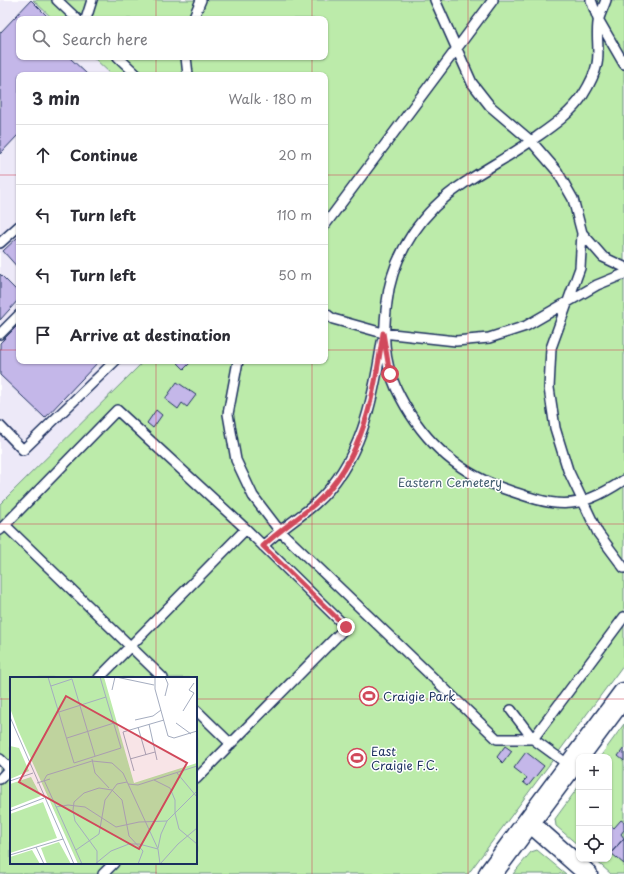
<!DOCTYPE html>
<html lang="en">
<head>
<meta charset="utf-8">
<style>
  :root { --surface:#fff; --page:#f2f2f3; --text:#2b2b33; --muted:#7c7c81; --line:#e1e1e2 }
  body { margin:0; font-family:"Playpen Sans",sans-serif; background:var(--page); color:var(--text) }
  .controls { position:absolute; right:12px; bottom:12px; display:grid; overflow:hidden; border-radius:8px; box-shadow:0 1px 3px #0004 }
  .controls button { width:36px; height:36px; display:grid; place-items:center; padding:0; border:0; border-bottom:1px solid var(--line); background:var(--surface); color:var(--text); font:20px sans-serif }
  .stop { position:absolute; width:12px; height:12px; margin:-9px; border:3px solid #d1495b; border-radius:50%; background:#fff }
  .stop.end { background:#d1495b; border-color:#fff; box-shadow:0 1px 4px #0008 }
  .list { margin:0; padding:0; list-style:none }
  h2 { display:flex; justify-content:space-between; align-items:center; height:52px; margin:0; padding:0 16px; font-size:17px }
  h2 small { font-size:13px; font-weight:400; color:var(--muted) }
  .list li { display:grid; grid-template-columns:26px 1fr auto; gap:12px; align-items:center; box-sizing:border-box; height:60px; padding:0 16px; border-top:1px solid var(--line) }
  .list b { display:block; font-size:15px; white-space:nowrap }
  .list em { font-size:13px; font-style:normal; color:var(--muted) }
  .icon { flex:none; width:22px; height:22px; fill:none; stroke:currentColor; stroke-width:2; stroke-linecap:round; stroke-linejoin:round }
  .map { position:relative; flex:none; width:624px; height:874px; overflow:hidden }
  .search { position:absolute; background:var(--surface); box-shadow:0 1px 3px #0004; left:16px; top:16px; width:312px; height:44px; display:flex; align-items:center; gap:10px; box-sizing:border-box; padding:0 14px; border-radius:8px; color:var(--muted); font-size:15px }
  .panel { position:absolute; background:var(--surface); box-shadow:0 1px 3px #0004; left:16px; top:72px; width:312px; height:292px; border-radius:8px }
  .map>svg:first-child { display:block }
  .built { fill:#ede9f8 }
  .green { fill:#bcebaa; stroke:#6c8d84; fill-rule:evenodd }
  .building { fill:#c4b7e9; stroke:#1b2f5e }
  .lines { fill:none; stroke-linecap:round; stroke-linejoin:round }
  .service-casing { stroke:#1b2f5e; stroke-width:12 }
  .minor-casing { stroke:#1b2f5e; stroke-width:21 }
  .tertiary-casing { stroke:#1b2f5e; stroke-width:25 }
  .service { stroke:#fff; stroke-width:9 }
  .minor { stroke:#fff; stroke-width:18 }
  .tertiary { stroke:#fff; stroke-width:22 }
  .route { stroke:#d1495b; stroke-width:5 }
  .grid { fill:none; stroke:#d1495b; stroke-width:1; stroke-opacity:0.55 }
  .labels { text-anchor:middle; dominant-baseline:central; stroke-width:3; stroke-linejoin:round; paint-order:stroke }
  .park-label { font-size:12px; fill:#435e71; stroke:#fff }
  .poi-label { font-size:12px; fill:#1b2f5e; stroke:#fff; text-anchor:start }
  .inset-road { fill:none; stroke:#a4acbf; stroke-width:1 }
  .view { fill:#d1495b; fill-opacity:0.15; stroke:#d1495b; stroke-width:2 }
  .inset-edge { fill:none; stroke:#1b2f5e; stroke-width:2 }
</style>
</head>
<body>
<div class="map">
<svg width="624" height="874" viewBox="0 0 624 874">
  <rect width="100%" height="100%" fill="#fff"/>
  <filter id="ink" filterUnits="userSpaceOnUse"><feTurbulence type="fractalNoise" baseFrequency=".025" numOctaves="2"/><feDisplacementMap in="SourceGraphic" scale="8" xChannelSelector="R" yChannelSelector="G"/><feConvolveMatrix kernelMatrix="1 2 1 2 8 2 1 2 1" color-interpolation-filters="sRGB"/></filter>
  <g filter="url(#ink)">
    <path class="built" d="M0,0h33l20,19h-34v38h74l19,18h-93v286h125l-144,143z"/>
    <path class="green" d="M33,0h591v664l-156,210h-468v-370l144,-143h181v-286h-213l-19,-18h232v-38h-272zM11,678h185v185h-185z
      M624,724v150h-13l-17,-15h15v-102h-9z
      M579,786v60l-23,-20 -1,-7z
      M537,850l29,24h-53l18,-22z"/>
    <path class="building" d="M31,0l19,19h-31v38h50l19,18h-69v59l-19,20v-121z
      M19,236v33l-16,-18z
      M0,274l19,19v6l-19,21z
      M19,324v37h80l-54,57 -45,-43v-32z
      M180,361h12l-8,8 -6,-6z
      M177,382l19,13 -9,12 -5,-4 -4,6 -13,-10z
      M156,410l6,5 -9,13 -6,-5z
      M505,746l7,5 -9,12 -6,-6z
      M624,748v13l-6,-5z
      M526,752l18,14 -16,20 -5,-4 4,-4 -13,-10z
      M621,820l3,2v8l-3,4 3,4 -13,15 -2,-2v-27l5,4z
      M624,838v26l-13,-11z"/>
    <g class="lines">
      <g class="service-casing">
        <path id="service" d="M57,0l20,19
          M435,0l37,83 18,23 41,35 26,30 16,28 9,34 -2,35 -29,80 -2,40 6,40 13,42 30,63 26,35
          M591,0l7,19 26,45
          M606,0c-2,6 -5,12 -7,18 -4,14 1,31 -2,46 -2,9 -9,23 -14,31 -11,17 -29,30 -45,41 -24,18 -50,31 -75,48 -40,26 -71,70 -76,118 -4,31 -4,57 9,86 22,47 57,82 106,100 54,19 72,25 122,-8
          M86,19l6,-19
          M193,19l8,-19
          M118,57l19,18
          M186,57l2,18
          M325,225l168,-225
          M582,233l21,24 21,10
          M0,243l19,-17
          M325,313l8,6 50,14 73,8 33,-3 37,-12 71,-41 27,-11
          M0,334l19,-19
          M238,361l-10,53 8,46 17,36 26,34 218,209h36l91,-122
          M0,426l23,24 92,-89
          M5,525l158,153
          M0,530l117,-120 129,119 100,98 -150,152
          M263,546c16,-16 35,-27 52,-42 46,-42 58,-103 67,-162
          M99,678l147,-149
          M196,710l35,34
          M511,710l22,29 37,27
          M0,759l11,11
          M0,779l11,-12
          M103,874l11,-11"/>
      </g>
      <g class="minor-casing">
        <path id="minor" d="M529,822l59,52"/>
      </g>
      <g class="tertiary-casing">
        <path id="tertiary" d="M490,874l134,-180"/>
      </g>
      <use href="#service" class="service"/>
      <use href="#minor" class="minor"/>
      <use href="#tertiary" class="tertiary"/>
    </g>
  </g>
  <g class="lines" filter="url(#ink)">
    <path class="route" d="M346,627l-83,-81c16,-16 35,-27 52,-42 49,-44 59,-110 68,-171l7,41"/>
  </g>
  <path class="grid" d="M156,0v19M312,0v19M468,0v874M156,57v18M312,57v18M0,175h19M325,175h299M0,350h19M325,350h299M156,361v317M312,361v513M0,524h624M0,699h11M196,699h428M156,863v11"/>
  <defs>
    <g id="stadium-ring" transform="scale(1)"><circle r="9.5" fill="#fff" stroke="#d1495b" stroke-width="1.5"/><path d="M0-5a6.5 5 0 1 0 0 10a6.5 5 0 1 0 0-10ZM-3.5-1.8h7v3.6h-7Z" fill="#d1495b"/></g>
  </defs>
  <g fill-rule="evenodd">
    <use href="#stadium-ring" x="369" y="696"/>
    <use href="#stadium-ring" x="357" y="758"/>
  </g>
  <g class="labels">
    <g class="park-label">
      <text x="450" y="482">Eastern Cemetery</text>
    </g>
    <g class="poi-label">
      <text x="383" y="696">Craigie Park</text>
      <text x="371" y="751">East<tspan x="371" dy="14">Craigie F.C.</tspan></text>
    </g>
  </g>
  <g transform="translate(10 677)">
    <rect width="187" height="187" fill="#fff"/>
    <path d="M0,0h94l30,106 63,-20v101h-119l-60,-134 -8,-22zM0,69l9,2 10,23 -19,8zM21,100l10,19 -31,12v-24zM33,125l14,36 -47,15v-39zM49,165l12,22h-24l-6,-16zM22,173l8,14h-30v-7z" fill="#bcebaa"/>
    <path class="inset-road" d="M38,0l26,86 47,-15 -21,-71M106,0l38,8M145,0v12l13,47 6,2 23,-7M41,9l21,-7 23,77M102,13l3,-13M155,19l3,-12 -3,-7M173,34l11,-18 -5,-3 5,-7M49,35l47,-15M0,40l64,147M125,43l18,-4 8,-6M166,46l15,11M139,47l8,36M128,50l8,28M57,61l47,-15M82,82l3,14 14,15M120,82l25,-7M124,94l-11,-39 41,-12M167,96l20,24M144,103l16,8 5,12v13l4,16 18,15M0,104l23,-8M27,106l13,-4M118,107l10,1 59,-19M46,130l12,-2 17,2 31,20 23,-5 28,-1M0,134l34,-13M26,170l8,17M148,171l3,-14 6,-13 30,-30M66,173l23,-16 6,-34 12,-16 10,-2M0,178l53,-16M151,186l17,-19 19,-16M72,187l-38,-84 3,-5 45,-14 20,2 11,10 35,76M85,187l16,-13 18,-7h10l19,5 2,15M87,187v-13l-22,-30 -2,-11 1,-8 10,-9 15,-5 13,2 10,10 7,36 14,15 -5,13"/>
    <path class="view" d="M56,19l121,67 -48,86 -120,-67z"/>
    <rect width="187" height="187" class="inset-edge"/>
  </g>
</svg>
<div class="controls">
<button>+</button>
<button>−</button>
<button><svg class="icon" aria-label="locate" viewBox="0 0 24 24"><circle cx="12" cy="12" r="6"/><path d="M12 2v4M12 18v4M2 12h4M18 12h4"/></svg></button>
</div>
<div class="stop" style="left:390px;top:374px"></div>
<div class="stop end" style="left:346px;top:627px"></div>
<div class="search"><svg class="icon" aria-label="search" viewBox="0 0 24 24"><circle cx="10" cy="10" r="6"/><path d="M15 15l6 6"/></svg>Search here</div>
<section class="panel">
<h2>3 min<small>Walk · 180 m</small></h2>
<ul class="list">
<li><svg class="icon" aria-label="ahead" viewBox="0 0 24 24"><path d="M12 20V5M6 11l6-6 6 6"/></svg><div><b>Continue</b></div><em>20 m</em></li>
<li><svg class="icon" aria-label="left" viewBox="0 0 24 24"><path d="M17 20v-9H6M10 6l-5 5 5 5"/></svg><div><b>Turn left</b></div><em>110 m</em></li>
<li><svg class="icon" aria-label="left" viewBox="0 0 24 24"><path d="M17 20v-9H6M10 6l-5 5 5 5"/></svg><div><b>Turn left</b></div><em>50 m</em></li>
<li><svg class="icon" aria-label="arrive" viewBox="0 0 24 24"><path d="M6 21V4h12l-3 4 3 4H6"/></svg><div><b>Arrive at destination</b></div></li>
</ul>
</section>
</div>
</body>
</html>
